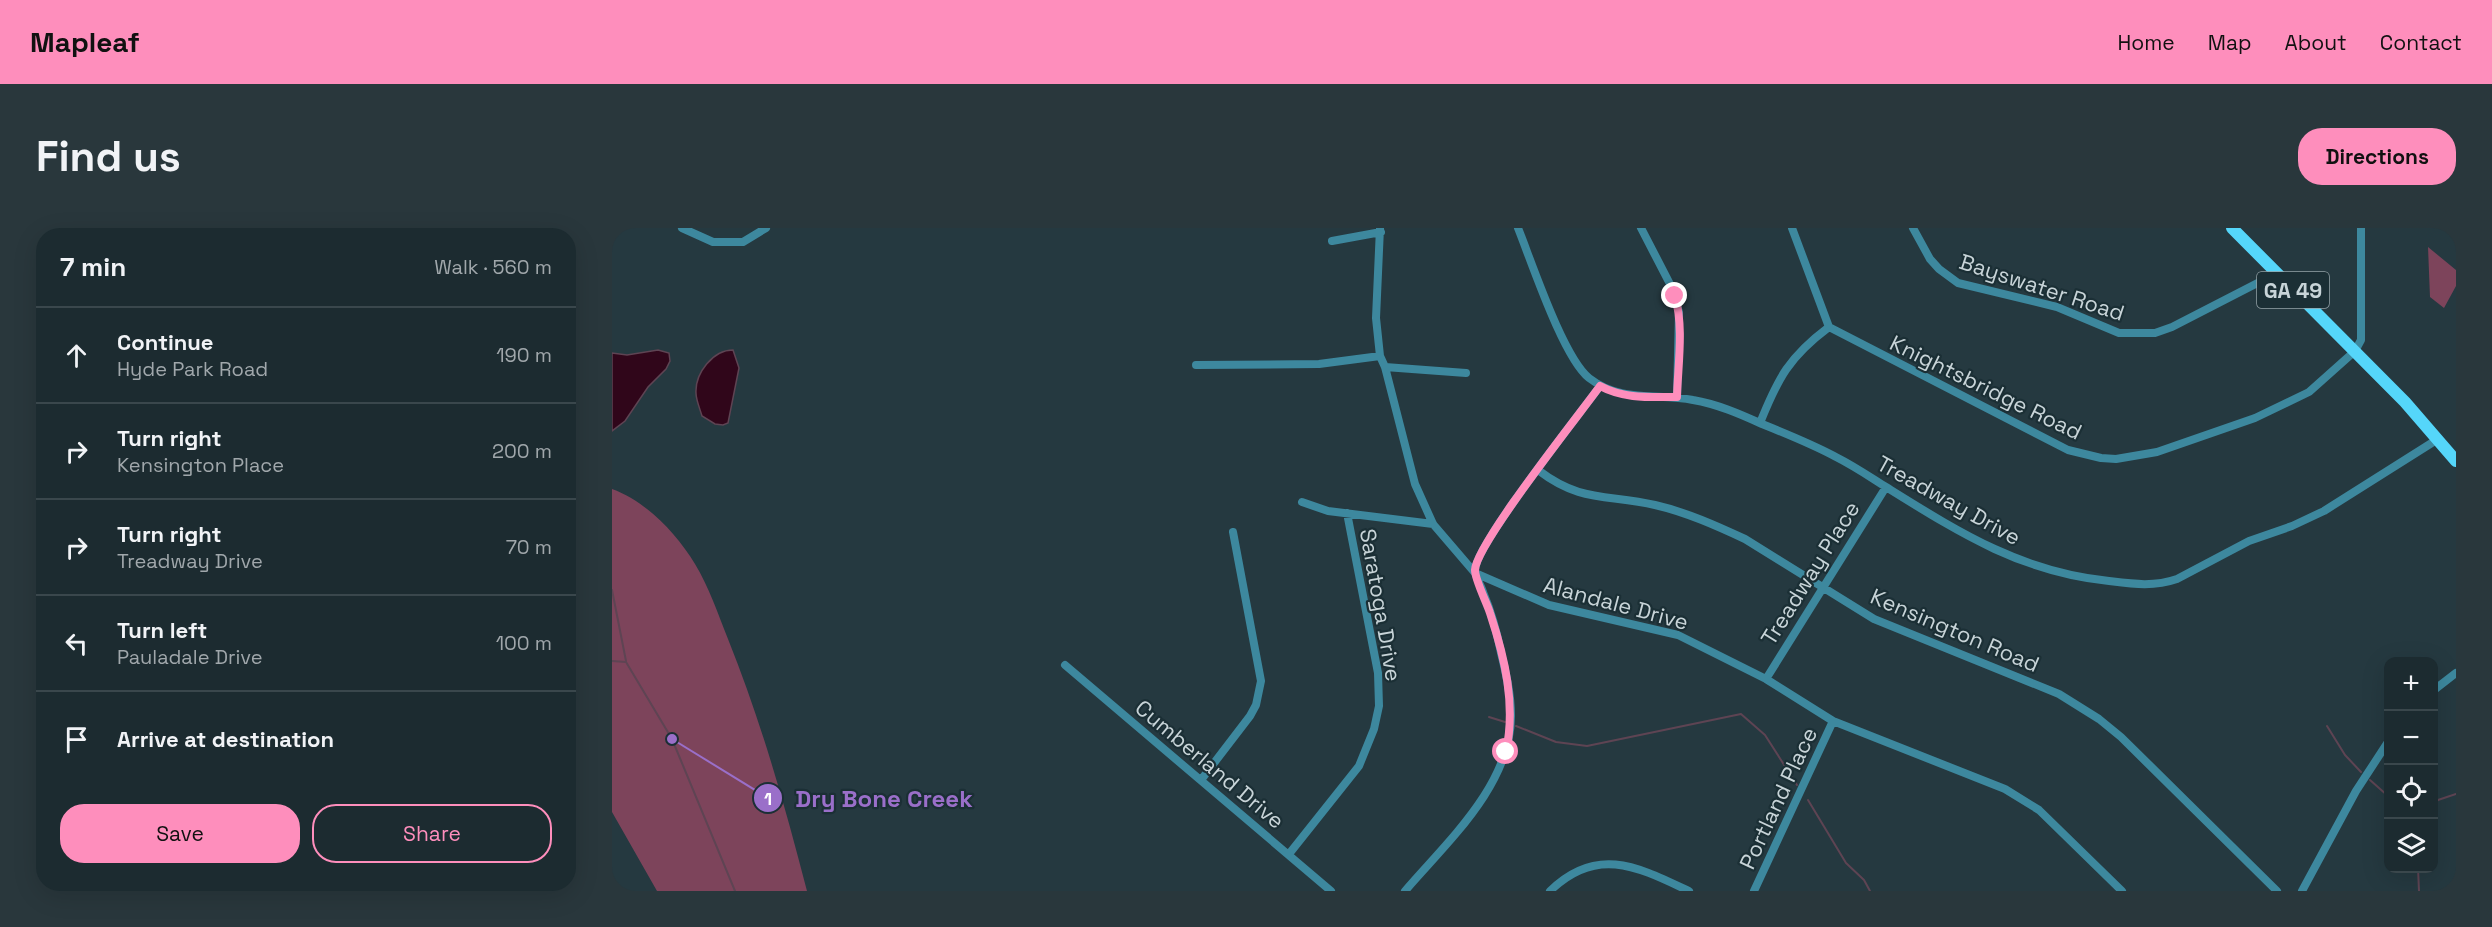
<!DOCTYPE html>
<html lang="en">
<head>
<meta charset="utf-8">
<style>
  :root { --surface:#1c2b30; --page:#29373c; --text:#f1f3f6; --muted:#a0a7ab; --line:#3a474c; --accent:#fe8ebc }
  body { margin:0; font-family:"Space Grotesk",sans-serif; background:var(--page); color:var(--text) }
  .controls { position:absolute; right:18px; bottom:18px; display:grid; overflow:hidden; border-radius:12px; box-shadow:0 6px 24px #0002 }
  .controls button { width:54px; height:54px; display:grid; place-items:center; padding:0; border:0; border-bottom:2px solid var(--line); background:var(--surface); color:var(--text); font:30px sans-serif }
  .stop { position:absolute; width:18px; height:18px; margin:-14px; border:4px solid #fe8ebc; border-radius:50%; background:#fff }
  .stop.end { background:#fe8ebc; border-color:#fff; box-shadow:0 2px 6px #0008 }
  .list { margin:0; padding:0; list-style:none }
  h2 { display:flex; justify-content:space-between; align-items:center; height:78px; margin:0; padding:0 24px; font-size:26px }
  h2 small { font-size:20px; font-weight:400; color:var(--muted) }
  .list li { display:grid; grid-template-columns:39px 1fr auto; gap:18px; align-items:center; box-sizing:border-box; height:96px; padding:0 24px; border-top:2px solid var(--line) }
  .list b { display:block; font-size:22px; white-space:nowrap }
  .list p { margin:0; font-size:20px; white-space:nowrap; color:var(--muted) }
  .list em { font-size:20px; font-style:normal; color:var(--muted) }
  .actions { display:flex; gap:12px; padding:18px 24px }
  .actions a { flex:1; padding:14px 0; border:2px solid var(--accent); border-radius:24px; text-align:center; font-size:21px; color:var(--accent) }
  .actions .main { background:var(--accent); color:#111 }
  .icon { flex:none; width:33px; height:33px; fill:none; stroke:currentColor; stroke-width:2; stroke-linecap:round; stroke-linejoin:round }
  .map { position:relative; flex:none; width:1844px; height:663px; overflow:hidden; border-radius:24px }
  header { display:flex; align-items:center; gap:36px; box-sizing:border-box; height:84px; padding:0 30px; background:var(--accent); color:#111 }
  header strong { font-size:28px }
  nav { display:flex; gap:33px; margin-inline-start:auto; font-size:21px }
  .intro { display:flex; align-items:center; justify-content:space-between; box-sizing:border-box; height:144px; padding:0 36px }
  h1 { margin:0; font-size:42px }
  .button { padding:15px 27px; border-radius:24px; background:var(--accent); color:#111; font-size:21px; font-weight:700 }
  main { display:flex; gap:36px; padding:0 36px }
  aside { flex:1; background:var(--surface); border-radius:24px; box-shadow:0 6px 24px #0002 }
  .map>svg:first-child { display:block }
  .green { fill:#7d445b }
  .water { fill:#30061a; stroke:#5e4453; stroke-width:1.5 }
  .lines { fill:none; stroke-linecap:round; stroke-linejoin:round }
  .stream { stroke:#5e4453; stroke-width:2 }
  .minor { stroke:#3d889e; stroke-width:8 }
  .primary { stroke:#55d6fa; stroke-width:12 }
  .route { stroke:#fe8ebc; stroke-width:8 }
  .labels { text-anchor:middle; dominant-baseline:central; stroke-width:4.5; stroke-linejoin:round; paint-order:stroke }
  .shield { fill:#1b2f35; stroke:#94a2a7; stroke-width:1.5 }
  .shield-label { font-size:21px; font-weight:bold; fill:#c8d4d8 }
  .street-label { font-size:22px; fill:#c8d4d8; stroke:#1b2f35 }
  .leader { fill:none; stroke:#9a6fc9; stroke-width:2 }
  .callout-dot { fill:#9a6fc9; stroke:#1b2f35; stroke-width:2 }
  .mark-label { font-size:18px; text-anchor:middle; font-weight:bold; fill:#fff }
  .callout-label { font-size:24px; text-anchor:middle; font-weight:bold; fill:#9a6fc9; stroke:#1b2f35; stroke-width:4.5; stroke-linejoin:round; paint-order:stroke }
</style>
</head>
<body>
<header>
<strong>Mapleaf</strong>
<nav><a>Home</a><a>Map</a><a>About</a><a>Contact</a></nav>
</header>
<div class="intro"><h1>Find us</h1><a class="button">Directions</a></div>
<main>
<aside>
<h2>7 min<small>Walk · 560 m</small></h2>
<ul class="list">
<li><svg class="icon" aria-label="ahead" viewBox="0 0 24 24"><path d="M12 20V5M6 11l6-6 6 6"/></svg><div><b>Continue</b><p>Hyde Park Road</p></div><em>190 m</em></li>
<li><svg class="icon" aria-label="right" viewBox="0 0 24 24"><path d="M7 20v-9h11M14 6l5 5-5 5"/></svg><div><b>Turn right</b><p>Kensington Place</p></div><em>200 m</em></li>
<li><svg class="icon" aria-label="right" viewBox="0 0 24 24"><path d="M7 20v-9h11M14 6l5 5-5 5"/></svg><div><b>Turn right</b><p>Treadway Drive</p></div><em>70 m</em></li>
<li><svg class="icon" aria-label="left" viewBox="0 0 24 24"><path d="M17 20v-9H6M10 6l-5 5 5 5"/></svg><div><b>Turn left</b><p>Pauladale Drive</p></div><em>100 m</em></li>
<li><svg class="icon" aria-label="arrive" viewBox="0 0 24 24"><path d="M6 21V4h12l-3 4 3 4H6"/></svg><div><b>Arrive at destination</b></div></li>
</ul>
<div class="actions"><a class="main">Save</a><a>Share</a></div>
</aside>
<div class="map">
<svg width="1844" height="663" viewBox="0 0 1844 663">
  <rect width="100%" height="100%" fill="#253940"/>
  <path class="green" d="M1816,19l28,23v16l-12,22 -14,-11z
    M0,261c34,12 65,45 83,75 14,23 23,50 33,75 33,82 57,167 79,252h-150l-45,-79z"/>
  <path class="water" d="M46,122l11,3 1,8 -4,8 -18,18 -23,34 -13,10v-78l15,2z
    M121,122l6,18 -11,55 -5,2 -8,-1 -13,-8c-2,-7 -6,-16 -6,-23 -1,-20 17,-43 37,-43z"/>
  <g class="lines">
    <path class="stream" d="M0,362l14,71
      M0,433l14,1 46,77 63,152
      M877,489l16,5
      M904,498l40,16 31,4 154,-32 24,21 32,50
      M1715,498l18,29 16,17
      M1758,552l18,16
      M1196,572l38,63 18,17 6,11
      M1822,576l4,-4 18,-6
      M1806,640l1,23"/>
    <path class="minor" d="M70,0l31,14h30l23,-14
      M768,0l-4,90 4,38 5,11 30,117 18,40 42,49 74,32 129,30 88,44 67,42 172,68 34,21 83,81
      M906,0c14,35 45,129 71,150 32,25 68,15 104,22 24,4 47,14 69,24 25,10 50,20 74,33 18,9 34,20 50,30 74,46 135,85 223,94 24,3 45,6 68,-2l72,-38 43,-15 32,-15 114,-72
      M1029,0l29,56 9,28 -2,85
      M1180,0l37,99 239,123 33,8 15,1 41,-7 98,-34 54,-26 46,-41 6,-11v-112
      M1301,0l17,31 9,10 19,14 99,24 62,26h36l17,-6 105,-54
      M720,13l49,-9
      M584,137l123,-1 61,-8
      M773,139l81,6
      M1148,195c18,-45 29,-66 69,-96
      M926,242c43,33 69,24 117,35 31,7 62,21 90,34l129,80 185,75 40,25 22,18 156,154
      M690,274l26,9 105,13
      M453,437l266,226
      M1154,451l120,-192
      M1822,462l22,-17
      M589,552l49,-64 6,-11 5,-24 -28,-149
      M677,626l70,-88 15,-37 5,-23 -1,-33 -31,-160
      M793,663c42,-49 106,-106 106,-175 0,-22 -5,-43 -10,-63 -4,-21 -10,-42 -18,-61 -2,-7 -8,-15 -8,-22 1,-26 104,-155 125,-184
      M938,663c47,-46 88,-24 139,0
      M1142,663l79,-170
      M1690,663l54,-100 32,-49"/>
    <path class="primary" d="M1620,0l173,174 51,59"/>
  </g>
  <g class="lines">
    <path class="route" d="M894,524c10,-47 -1,-94 -16,-139 -3,-10 -15,-33 -15,-43 1,-26 104,-155 125,-184 24,13 50,11 77,11 1,-34 7,-69 -2,-101"/>
  </g>
  <g class="labels">
    <rect class="shield" x="1645" y="44" width="72" height="36" rx="4.5"/>
    <g class="shield-label">
      <text x="1681" y="62">GA 49</text>
    </g>
    <g class="street-label">
      <text transform="translate(1430 59) rotate(18)">Bayswater Road</text>
      <text transform="translate(1374 159) rotate(26)">Knightsbridge Road</text>
      <text transform="translate(1337 272) rotate(29)">Treadway Drive</text>
      <text transform="translate(1198 345) rotate(-58)">Treadway Place</text>
      <text transform="translate(1004 375) rotate(15)">Alandale Drive</text>
      <text transform="translate(769 377) rotate(80)">Saratoga Drive</text>
      <text transform="translate(1343 402) rotate(23)">Kensington Road</text>
      <text transform="translate(598 536) rotate(40)">Cumberland Drive</text>
      <text transform="translate(1166 570) rotate(-65)">Portland Place</text>
    </g>
  </g>
  <path class="leader" d="M60 511L156 570"/>
  <g class="callout-dot">
    <circle cx="60" cy="511" r="6"/>
    <circle cx="156" cy="570" r="15"/>
  </g>
  <g class="mark-label">
    <text x="156" y="577">1</text>
  </g>
  <g class="callout-label">
    <text x="272" y="579">Dry Bone Creek</text>
  </g>
</svg>
<div class="controls">
<button>+</button>
<button>−</button>
<button><svg class="icon" aria-label="locate" viewBox="0 0 24 24"><circle cx="12" cy="12" r="6"/><path d="M12 2v4M12 18v4M2 12h4M18 12h4"/></svg></button>
<button><svg class="icon" aria-label="layers" viewBox="0 0 24 24"><path d="M12 4l9 5-9 5-9-5zM3 14l9 5 9-5"/></svg></button>
</div>
<div class="stop" style="left:894px;top:524px"></div>
<div class="stop end" style="left:1063px;top:68px"></div>
</div>
</main>
</body>
</html>
